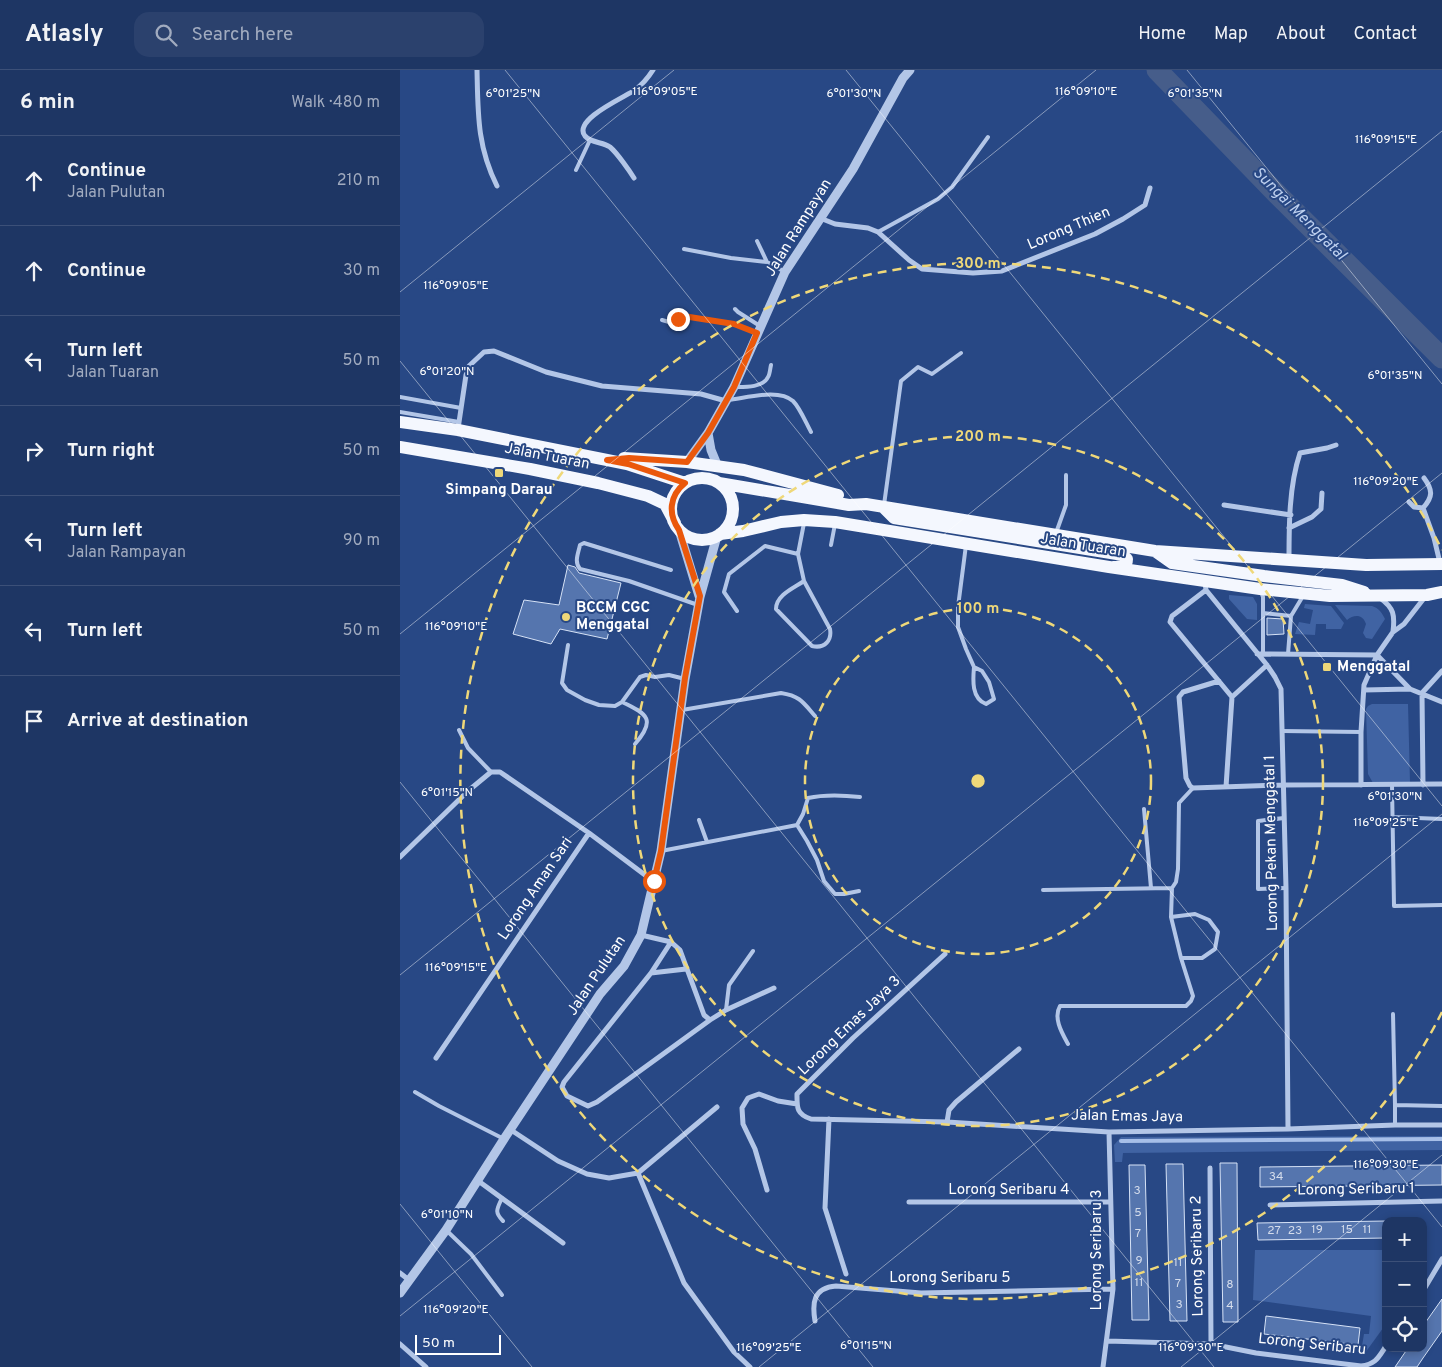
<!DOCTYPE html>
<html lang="en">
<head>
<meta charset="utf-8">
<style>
  :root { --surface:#1e3664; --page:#2b416d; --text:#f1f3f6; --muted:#a1abbf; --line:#3c5078 }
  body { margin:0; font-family:Overpass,sans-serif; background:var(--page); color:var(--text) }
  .controls { position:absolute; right:15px; bottom:15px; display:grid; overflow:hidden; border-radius:10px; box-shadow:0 2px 8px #0003 }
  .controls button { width:45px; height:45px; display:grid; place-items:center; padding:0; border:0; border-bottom:1px solid var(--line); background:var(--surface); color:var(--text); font:25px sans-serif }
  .scale { position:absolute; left:15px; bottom:12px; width:86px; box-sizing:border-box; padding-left:5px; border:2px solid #fff; border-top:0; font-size:14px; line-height:18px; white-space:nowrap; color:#fff; -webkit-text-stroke:4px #284885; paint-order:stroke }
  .stop { position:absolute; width:15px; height:15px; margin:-11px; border:4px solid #ea580c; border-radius:50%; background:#fff }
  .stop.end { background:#ea580c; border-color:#fff; box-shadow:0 1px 5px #0008 }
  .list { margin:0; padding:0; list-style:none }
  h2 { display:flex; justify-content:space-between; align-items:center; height:65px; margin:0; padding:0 20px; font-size:21px }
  h2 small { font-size:16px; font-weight:400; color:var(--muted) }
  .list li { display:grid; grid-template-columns:32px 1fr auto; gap:15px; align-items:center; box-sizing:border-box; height:90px; padding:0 20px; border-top:1px solid var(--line) }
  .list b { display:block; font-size:19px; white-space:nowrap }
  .list p { margin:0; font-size:16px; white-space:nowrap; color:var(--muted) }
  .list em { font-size:16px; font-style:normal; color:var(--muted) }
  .icon { flex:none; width:28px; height:28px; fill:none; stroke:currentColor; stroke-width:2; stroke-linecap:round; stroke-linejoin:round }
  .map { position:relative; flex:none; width:1042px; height:1297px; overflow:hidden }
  header { display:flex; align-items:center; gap:30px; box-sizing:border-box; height:70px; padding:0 25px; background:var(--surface); border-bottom:1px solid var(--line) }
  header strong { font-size:24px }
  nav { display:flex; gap:28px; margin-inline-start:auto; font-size:18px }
  .search { width:350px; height:45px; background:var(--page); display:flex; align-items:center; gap:12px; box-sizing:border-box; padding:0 18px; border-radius:15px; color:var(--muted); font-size:19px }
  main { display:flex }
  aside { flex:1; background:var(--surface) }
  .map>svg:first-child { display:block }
  .green { fill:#4063a3 }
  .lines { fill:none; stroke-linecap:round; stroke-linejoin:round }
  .stream { stroke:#a7bfe8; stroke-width:4 }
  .river { stroke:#465d8a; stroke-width:21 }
  .building { fill:#5575ae; stroke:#d6e2f6 }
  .service { stroke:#b3c6e7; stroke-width:4 }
  .minor { stroke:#b3c6e7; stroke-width:5 }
  .tertiary { stroke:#b3c6e7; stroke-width:9 }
  .primary { stroke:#f4f7fe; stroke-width:12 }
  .route { stroke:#ea580c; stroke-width:6 }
  .ticks { fill:none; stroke:#fff; stroke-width:1; stroke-opacity:0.45 }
  .ring { fill:none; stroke:#efd879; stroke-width:2.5; stroke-dasharray:9 6 }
  .poi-dot { fill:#efd879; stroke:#284885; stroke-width:2 }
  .labels { text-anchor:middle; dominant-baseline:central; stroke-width:4; stroke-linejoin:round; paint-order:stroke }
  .number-label { font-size:12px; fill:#d4dceb }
  .street-label { font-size:15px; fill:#fff; stroke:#284885 }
  .poi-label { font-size:15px; font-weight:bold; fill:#fff; stroke:#284885; text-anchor:start }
  .water-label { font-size:16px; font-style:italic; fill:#bed0ef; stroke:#284885 }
  .ticks-label { font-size:12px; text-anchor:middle; fill:#fff; stroke:#284885; stroke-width:4; stroke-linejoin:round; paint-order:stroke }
  .centre { fill:#efd879; stroke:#284885; stroke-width:2.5 }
  .ring-label { font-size:15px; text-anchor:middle; font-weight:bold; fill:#efd879; stroke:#284885; stroke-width:4; stroke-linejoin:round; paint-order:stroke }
</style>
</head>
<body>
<header>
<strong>Atlasly</strong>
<div class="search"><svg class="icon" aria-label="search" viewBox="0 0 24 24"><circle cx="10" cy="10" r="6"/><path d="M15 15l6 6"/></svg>Search here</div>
<nav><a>Home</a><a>Map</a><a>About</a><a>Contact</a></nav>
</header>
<main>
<aside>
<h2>6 min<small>Walk · 480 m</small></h2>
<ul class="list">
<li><svg class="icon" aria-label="ahead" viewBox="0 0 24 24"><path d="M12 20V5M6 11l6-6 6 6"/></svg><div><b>Continue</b><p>Jalan Pulutan</p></div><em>210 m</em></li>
<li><svg class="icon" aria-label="ahead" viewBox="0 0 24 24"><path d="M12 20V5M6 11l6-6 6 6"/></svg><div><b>Continue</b></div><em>30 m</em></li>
<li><svg class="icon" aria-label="left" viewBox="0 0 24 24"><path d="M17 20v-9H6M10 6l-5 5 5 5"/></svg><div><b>Turn left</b><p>Jalan Tuaran</p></div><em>50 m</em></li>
<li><svg class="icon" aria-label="right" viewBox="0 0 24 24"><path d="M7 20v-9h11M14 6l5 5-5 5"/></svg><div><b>Turn right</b></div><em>50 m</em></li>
<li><svg class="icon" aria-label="left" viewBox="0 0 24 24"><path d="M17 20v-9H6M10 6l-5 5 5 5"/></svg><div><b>Turn left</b><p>Jalan Rampayan</p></div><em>90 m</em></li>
<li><svg class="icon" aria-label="left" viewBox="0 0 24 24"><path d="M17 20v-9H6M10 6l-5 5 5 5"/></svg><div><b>Turn left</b></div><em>50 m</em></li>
<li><svg class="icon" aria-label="arrive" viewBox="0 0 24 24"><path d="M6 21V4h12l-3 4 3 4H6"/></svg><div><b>Arrive at destination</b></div></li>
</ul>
</aside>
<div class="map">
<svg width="1042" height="1297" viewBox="0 0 1042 1297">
  <rect width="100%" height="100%" fill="#284885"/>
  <path class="green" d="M829,525l24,2 4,7v16l-10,-1 -18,-20z
    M905,534l26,2 13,17 -3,6h-15v-5h-10l-1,11 -20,-1 4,-12 11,2 3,-14 -9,-2z
    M935,535l37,1c7,2 10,7 13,13l-13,20 -6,-1 -3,-5 3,-9c-3,-10 -12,-10 -19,-4z
    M972,634h36l2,79h-37l-5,-9 -2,-65 2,-3z
    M1042,1066v14l-319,3 -1,9h-7l-1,-17 7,-8z
    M855,1180h131v74l-21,29 -4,-1 3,-18h5l2,-18 -118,-16z"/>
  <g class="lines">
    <path class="stream" d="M721,1071l321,-2"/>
    <path class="river" d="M757,0l120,124 165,164"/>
  </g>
  <path class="building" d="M168,495l7,2 4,6 42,10 -14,56 -47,-10 -9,15 -38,-10 11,-34 35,5z
    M867,548l16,1 1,15 -17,1z
    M820,1093h17l1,159h-15z
    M766,1094h17l4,157h-17z
    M729,1095h16l4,155h-17z
    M1042,1095v20l-182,2v-20z
    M986,1151v17l-128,2 -1,-17z
    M1042,1229v32l-19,27 -6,9h-22l13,-19h15v-22z
    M866,1246l94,12 -2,17 -94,-11z"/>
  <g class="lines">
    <path class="service" d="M176,100l14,-30
      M478,162l60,-33 14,-12 36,-50
      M357,171l10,21
      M284,179l47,9 36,4 18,10
      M335,239l3,3 22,14
      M262,250l7,2 6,-1 8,-5 51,8 23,9
      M334,317c10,0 29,1 34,-10 2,-3 2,-8 3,-12
      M0,327l61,11
      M328,330c18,-2 51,-12 65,1 7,7 13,22 18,31
      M0,342l59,10
      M484,435l17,-124 17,-14 14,7 29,-21
      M404,453l-6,31 6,27 26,48c2,11 -5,20 -18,17l-36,-37c0,-14 18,-21 28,-28
      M656,463l10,-28v-30
      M431,475l4,-21
      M566,475l-8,62v20l8,22 8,18 8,4 7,11 5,17 -8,5c-15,-6 -13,-25 -12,-37
      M271,500l-87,-27 -4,2c-2,9 -6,17 0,24l49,12 69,24
      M861,521l2,6v16l28,3 12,-20
      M337,541l-13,-19 5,-18 36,-28 33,8
      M168,575l-6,38 5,7 18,10 14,5 16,1 7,-4 18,-25 6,-2 9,2 14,-2 16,4
      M863,584v-41
      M888,584l3,-38
      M222,632c26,12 34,18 13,42
      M282,640l99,-17c19,3 22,9 34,23
      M59,660l9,18 23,24
      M882,661l79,1
      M992,715l2,121 48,-1
      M744,739l7,79
      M992,747l50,2
      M884,748l-26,3v68l28,-1
      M299,750l8,22
      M397,755l10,16 10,19 7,21 11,13h9l15,-3
      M261,781l136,-26 6,-11 5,-16c18,-4 34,-3 52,-1
      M643,820l129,-2 4,-6 2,-13 1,-66 14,-15
      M771,847l24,-3 14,6 9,12 -3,17 -13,9h-21
      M326,940l3,-25 24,-34
      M993,944l2,91
      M668,974c-6,-11 -15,-26 -8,-38h126l5,-5 2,-5 -12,-38 -10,-41 1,-29
      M15,1022l24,14 65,33
      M995,1055v-20l47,1
      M102,1128c-5,11 -8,14 1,23
      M46,1160l25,24 31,41"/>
    <path class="minor" d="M77,0c1,43 0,76 20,116
      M234,108c-5,-8 -17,-25 -24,-31 -7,-5 -19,-4 -25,-11 -13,-16 40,-39 50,-46 8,-6 13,-12 18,-20
      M420,148l15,6 33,4 10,4 31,28 13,9 51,4 29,-2 93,-37 28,-15 22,-14 5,-17
      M58,359l8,-54 3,-9 15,-14 10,-1 52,21 56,14 99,8 25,7
      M1024,408c9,12 9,19 -1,30l11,30 6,25
      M1009,432l5,5 9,1
      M824,435l67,10
      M889,458l23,-11 9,-8 1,-16
      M889,490c0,-35 0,-74 11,-107l27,-5 9,-3
      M805,513l1,7 61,75 8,12 6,12 5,199 2,241
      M806,520l-30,23 -4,3 -2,6 62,75 -6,90
      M980,528c14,10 15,17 13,34
      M857,584l120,1 33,34
      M819,611l-36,11 -4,5 7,81 4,8 3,2 90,-3 159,-1
      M964,620l46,-1 32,13
      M832,627l35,-32
      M961,715v-53l3,-47 13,-30 16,-23 11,-8 21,-27
      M1023,715l-1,-92 20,-22
      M0,787l68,-66 23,-19h9l89,61 64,48
      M241,865l30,7 9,8 24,65 6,5 16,-10 48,-22
      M545,884l-92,84 -56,56c0,13 -1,20 14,25l136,3 162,10 179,-3 107,-4h47
      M286,899l-35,4 -87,109 -2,5 5,9 21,10 9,-4 113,-82
      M251,903l20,-31
      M36,988l153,-225
      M429,1049l-4,89 21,66
      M547,1052l2,-12 7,-8 63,-53
      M111,1060l47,31 29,13 22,4 29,-5 79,-66
      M810,1098l1,176
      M238,1103l46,110 50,69 16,15
      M77,1110l86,63
      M367,1120l-12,-41 -12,-25 -1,-16 6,-10 11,-4 19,7 19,3
      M509,1132h201
      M870,1135l172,-4
      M0,1203l9,7
      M1023,1221l19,-32
      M415,1251c-3,-18 -2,-33 21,-35l85,7 192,-4
      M707,1271l104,3 45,9 105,13c15,-2 17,-8 25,-20
      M0,1274l26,23
      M703,1297l10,-78 -4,-157"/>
    <path class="tertiary" d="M308,363l3,17 7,17
      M287,392l21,-29 26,-46 51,-115 68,-103 50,-91 7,-8
      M279,460l20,66
      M0,1223l46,-63 58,-91 96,-145 24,-28 17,-31 20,-84 24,-172 15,-82 17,-61"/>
    <path class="primary" d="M0,352l58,8 169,34 58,19
      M0,377l130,22 68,14 50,13 17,8 10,19
      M224,388l63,4 57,8 94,25
      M271 439a31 31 0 1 1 62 0a31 31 0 1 1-62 0Z
      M319,413l130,22 17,-1 289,47 211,14 76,-1
      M483,437l11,11 229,37 4,4c0,8 -6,7 -12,8
      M320,464l23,-3 38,-9 23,-2 31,2 274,45 151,22 70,7 97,-1 15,-3
      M755,481l17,12 92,13 78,9 22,7"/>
  </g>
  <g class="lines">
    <path class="route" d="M254,811l7,-30 24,-173 15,-82 -21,-66c-11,-16 -10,-34 6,-47l-57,-19 -21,-4 22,-2 58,4 21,-29 26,-46 23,-54 -23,-9 -51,-8 -5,3"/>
  </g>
  <path class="ticks" d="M105,0l937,1157M446,0l596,736M787,0l255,314M0,222l274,-222M0,291l814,1006M0,564l696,-564M0,712l473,585M0,905l1042,-844M0,1134l132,163M0,1246l1042,-843M359,1297l683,-553M781,1297l261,-212"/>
  <g class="ring">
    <circle cx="578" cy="711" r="173"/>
    <circle cx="578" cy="711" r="345"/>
    <path d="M1042 942A518 518 0 1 1 1042 480"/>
  </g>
  <g class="poi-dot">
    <rect x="94" y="398" width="10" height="10" rx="2.5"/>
    <circle cx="166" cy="547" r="5"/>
    <rect x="922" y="592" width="10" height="10" rx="2.5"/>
  </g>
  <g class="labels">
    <g class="number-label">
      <text x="876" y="1107">34</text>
      <text x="737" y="1121">3</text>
      <text x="738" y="1143">5</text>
      <text x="917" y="1160">19</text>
      <text x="947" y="1160">15</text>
      <text x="967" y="1160">11</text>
      <text x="874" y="1161">27</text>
      <text x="895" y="1161">23</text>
      <text x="738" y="1164">7</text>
      <text x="739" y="1191">9</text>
      <text x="778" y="1193">11</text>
      <text x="739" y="1213">11</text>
      <text x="778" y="1214">7</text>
      <text x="830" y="1215">8</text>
      <text x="779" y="1235">3</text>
      <text x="830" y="1236">4</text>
    </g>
    <g class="street-label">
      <text transform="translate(399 158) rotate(-58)">Jalan Rampayan</text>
      <text transform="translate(669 159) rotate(-23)">Lorong Thien</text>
      <text transform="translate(147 387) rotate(11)">Jalan Tuaran</text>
      <text transform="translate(683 476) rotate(9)">Jalan Tuaran</text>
      <text transform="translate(872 773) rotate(-91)">Lorong Pekan Menggatal 1</text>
      <text transform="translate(136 819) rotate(-56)">Lorong Aman Sari</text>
      <text transform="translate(197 906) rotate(-56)">Jalan Pulutan</text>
      <text transform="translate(450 956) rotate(-44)">Lorong Emas Jaya 3</text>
      <text transform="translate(727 1047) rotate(1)">Jalan Emas Jaya</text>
      <text x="609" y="1120">Lorong Seribaru 4</text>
      <text transform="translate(956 1120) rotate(-1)">Lorong Seribaru 1</text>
      <text transform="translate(697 1180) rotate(-90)">Lorong Seribaru 3</text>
      <text transform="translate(798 1186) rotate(-91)">Lorong Seribaru 2</text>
      <text x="550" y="1208">Lorong Seribaru 5</text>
      <text transform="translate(912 1275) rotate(6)">Lorong Seribaru</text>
    </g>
    <g class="poi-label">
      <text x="99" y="420" text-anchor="middle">Simpang Darau</text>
      <text x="176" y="538">BCCM CGC<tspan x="176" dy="17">Menggatal</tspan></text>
      <text x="937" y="597">Menggatal</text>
    </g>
    <g class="water-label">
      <text transform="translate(899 144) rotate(45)">Sungai Menggatal</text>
    </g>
  </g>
  <g class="ticks-label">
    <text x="686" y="25">116°09'10"E</text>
    <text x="265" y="25">116°09'05"E</text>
    <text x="113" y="27">6°01'25"N</text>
    <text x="454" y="27">6°01'30"N</text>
    <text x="795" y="27">6°01'35"N</text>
    <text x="986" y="73">116°09'15"E</text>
    <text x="56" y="219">116°09'05"E</text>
    <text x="47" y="305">6°01'20"N</text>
    <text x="995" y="309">6°01'35"N</text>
    <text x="986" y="415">116°09'20"E</text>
    <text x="56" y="560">116°09'10"E</text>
    <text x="47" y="726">6°01'15"N</text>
    <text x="995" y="730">6°01'30"N</text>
    <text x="986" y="756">116°09'25"E</text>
    <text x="56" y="901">116°09'15"E</text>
    <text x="986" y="1098">116°09'30"E</text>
    <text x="47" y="1148">6°01'10"N</text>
    <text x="56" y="1243">116°09'20"E</text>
    <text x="466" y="1279">6°01'15"N</text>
    <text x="369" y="1281">116°09'25"E</text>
    <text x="791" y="1281">116°09'30"E</text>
  </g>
  <circle cx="578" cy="711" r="8" class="centre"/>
  <g class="ring-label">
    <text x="578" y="198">300 m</text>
    <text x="578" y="371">200 m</text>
    <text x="578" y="543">100 m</text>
  </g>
</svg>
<div class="controls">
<button>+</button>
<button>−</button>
<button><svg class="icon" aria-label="locate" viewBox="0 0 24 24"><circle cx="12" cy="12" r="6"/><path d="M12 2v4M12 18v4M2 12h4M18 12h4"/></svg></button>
</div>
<div class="scale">50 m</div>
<div class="stop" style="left:254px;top:811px"></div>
<div class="stop end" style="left:278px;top:249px"></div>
</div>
</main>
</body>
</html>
